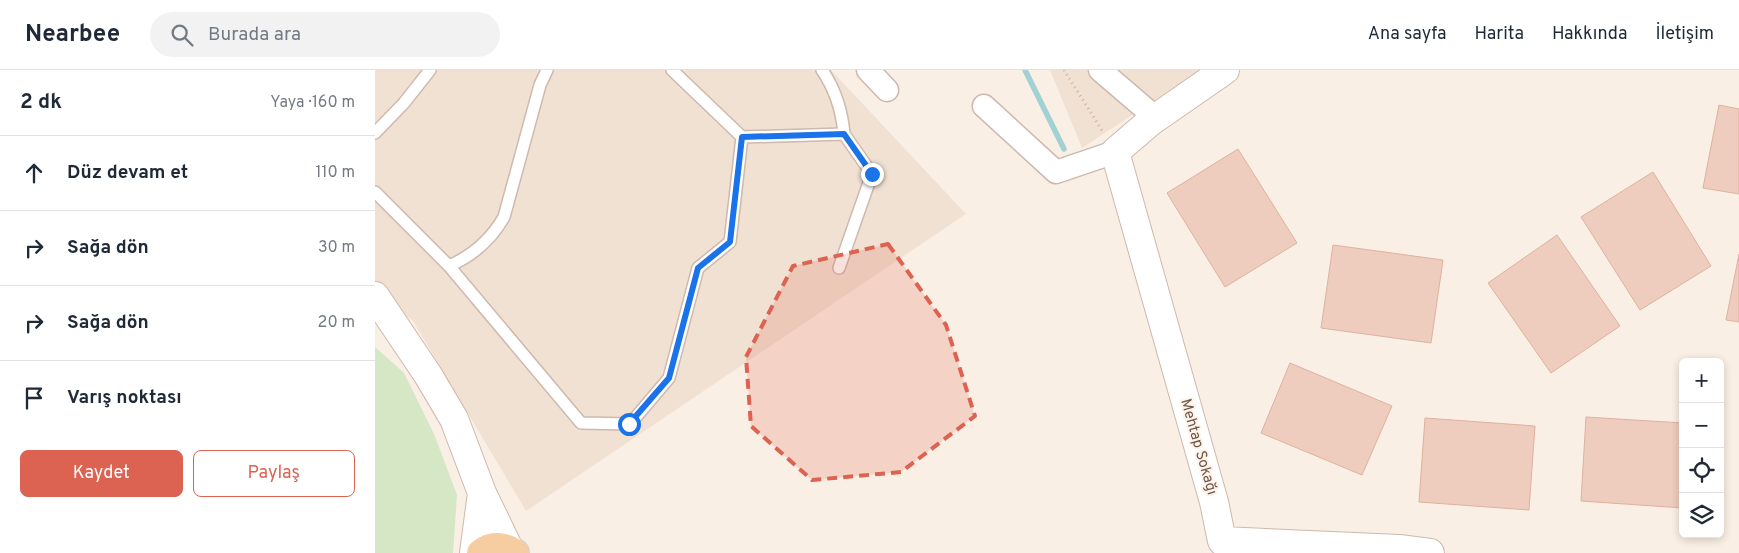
<!DOCTYPE html>
<html lang="tr">
<head>
<meta charset="utf-8">
<style>
  :root { --surface:#fff; --page:#f2f2f3; --text:#1f2937; --muted:#747a83; --line:#e0e1e3; --accent:#dc6351 }
  body { margin:0; font-family:Overpass,sans-serif; background:var(--page); color:var(--text) }
  .controls { position:absolute; right:15px; bottom:15px; display:grid; overflow:hidden; border-radius:8px; box-shadow:0 2px 8px #0003 }
  .controls button { width:45px; height:45px; display:grid; place-items:center; padding:0; border:0; border-bottom:1px solid var(--line); background:var(--surface); color:var(--text); font:25px sans-serif }
  .stop { position:absolute; width:15px; height:15px; margin:-11px; border:4px solid #1a73e8; border-radius:50%; background:#fff }
  .stop.end { background:#1a73e8; border-color:#fff; box-shadow:0 1px 5px #0008 }
  .list { margin:0; padding:0; list-style:none }
  h2 { display:flex; justify-content:space-between; align-items:center; height:65px; margin:0; padding:0 20px; font-size:21px }
  h2 small { font-size:16px; font-weight:400; color:var(--muted) }
  .list li { display:grid; grid-template-columns:32px 1fr auto; gap:15px; align-items:center; box-sizing:border-box; height:75px; padding:0 20px; border-top:1px solid var(--line) }
  .list b { display:block; font-size:19px; white-space:nowrap }
  .list em { font-size:16px; font-style:normal; color:var(--muted) }
  .actions { display:flex; gap:10px; padding:15px 20px }
  .actions a { flex:1; padding:11px 0; border:1px solid var(--accent); border-radius:8px; text-align:center; font-size:18px; color:var(--accent) }
  .actions .main { background:var(--accent); color:#fff }
  .icon { flex:none; width:28px; height:28px; fill:none; stroke:currentColor; stroke-width:2; stroke-linecap:round; stroke-linejoin:round }
  .map { position:relative; flex:none; width:1364px; height:483px; overflow:hidden }
  header { display:flex; align-items:center; gap:30px; box-sizing:border-box; height:70px; padding:0 25px; background:var(--surface); border-bottom:1px solid var(--line) }
  header strong { font-size:24px }
  nav { display:flex; gap:28px; margin-inline-start:auto; font-size:18px }
  .search { width:350px; height:45px; background:var(--page); display:flex; align-items:center; gap:12px; box-sizing:border-box; padding:0 18px; border-radius:28px; color:var(--muted); font-size:19px }
  main { display:flex }
  aside { flex:1; background:var(--surface) }
  .map>svg:first-child { display:block }
  .residential { fill:#f1e1d3 }
  .green { fill:#d5e7c4 }
  .lines { fill:none; stroke-linecap:round; stroke-linejoin:round }
  .stream { stroke:#a1d1d3; stroke-width:5.5 }
  .building { fill:#eeccbe; stroke:#dfb19f }
  .service-casing { stroke:#cdb9ae; stroke-width:14 }
  .minor-casing { stroke:#cdb9ae; stroke-width:25 }
  .tertiary-casing { stroke:#cdb9ae; stroke-width:30 }
  .secondary-casing { stroke:#d0b8ac; stroke-width:30 }
  .primary-casing { stroke:#d7cfcd; stroke-width:30 }
  .path { stroke:#d2afa1; stroke-width:3; stroke-dasharray:1 4; stroke-linecap:butt }
  .service { stroke:#fff; stroke-width:11 }
  .minor { stroke:#fff; stroke-width:22 }
  .tertiary { stroke:#fff; stroke-width:28 }
  .secondary { stroke:#fff; stroke-width:28 }
  .primary { stroke:#f5cda1; stroke-width:28 }
  .route { stroke:#1a73e8; stroke-width:6 }
  .marked { fill:#dc6351; fill-opacity:0.2; stroke:#dc6351; stroke-width:4; stroke-dasharray:10 6; stroke-linejoin:round }
  .labels { text-anchor:middle; dominant-baseline:central; stroke-width:4; stroke-linejoin:round; paint-order:stroke }
  .street-label { font-size:15px; fill:#71554b; stroke:#fef4ea }
</style>
</head>
<body>
<header>
<strong>Nearbee</strong>
<div class="search"><svg class="icon" aria-label="search" viewBox="0 0 24 24"><circle cx="10" cy="10" r="6"/><path d="M15 15l6 6"/></svg>Burada ara</div>
<nav><a>Ana sayfa</a><a>Harita</a><a>Hakkında</a><a>İletişim</a></nav>
</header>
<main>
<aside>
<h2>2 dk<small>Yaya · 160 m</small></h2>
<ul class="list">
<li><svg class="icon" aria-label="ahead" viewBox="0 0 24 24"><path d="M12 20V5M6 11l6-6 6 6"/></svg><div><b>Düz devam et</b></div><em>110 m</em></li>
<li><svg class="icon" aria-label="right" viewBox="0 0 24 24"><path d="M7 20v-9h11M14 6l5 5-5 5"/></svg><div><b>Sağa dön</b></div><em>30 m</em></li>
<li><svg class="icon" aria-label="right" viewBox="0 0 24 24"><path d="M7 20v-9h11M14 6l5 5-5 5"/></svg><div><b>Sağa dön</b></div><em>20 m</em></li>
<li><svg class="icon" aria-label="arrive" viewBox="0 0 24 24"><path d="M6 21V4h12l-3 4 3 4H6"/></svg><div><b>Varış noktası</b></div></li>
</ul>
<div class="actions"><a class="main">Kaydet</a><a>Paylaş</a></div>
</aside>
<div class="map">
<svg width="1364" height="483" viewBox="0 0 1364 483">
  <rect width="100%" height="100%" fill="#faefe4"/>
  <path class="residential" d="M0,0h456l135,144 -440,297 -113,-190 -38,-28z
    M675,0h151l-119,78z"/>
  <path class="green" d="M0,277l29,26 30,61 23,61 -4,58h-78z"/>
  <g class="lines">
    <path class="stream" d="M650,0l39,79"/>
  </g>
  <path class="building" d="M1344,35l20,4v85l-36,-6z
    M863,79l59,94 -72,44 -58,-94z
    M1278,102l58,94 -71,44 -59,-93z
    M1182,165l63,91 -69,47 -63,-90z
    M958,175l110,15 -12,83 -110,-15z
    M1364,184v68l-13,-2z
    M915,293l102,43 -30,69 -101,-42z
    M1211,347l97,6v85l-102,-7z
    M1050,348l110,8 -6,84 -110,-8z"/>
  <g class="lines">
    <g class="service-casing">
      <path id="service" d="M447,0c13,19 20,41 22,64
        M0,63l29,-30 26,-33
        M367,67l102,-3 28,40 -33,94
        M0,122l74,74 132,157 49,1 39,-46 29,-110 32,-26 12,-105 -70,-67
        M74,196c25,-11 42,-26 55,-49l36,-132 7,-15"/>
    </g>
    <g class="minor-casing">
      <path id="minor" d="M493,0l19,20
        M725,0l56,48
        M609,36l72,66 59,-20"/>
    </g>
    <g class="tertiary-casing">
      <path id="tertiary" d="M850,0l-75,52 -35,30 99,350 8,39 177,8 31,4"/>
    </g>
    <g class="secondary-casing">
      <path id="secondary" d="M0,226l53,79 26,44 28,74 27,56
        M99,483l8,-60"/>
    </g>
    <g class="primary-casing">
      <path id="primary" d="M106,483c11,-9 23,-7 34,0"/>
    </g>
    <path class="path" d="M689,0l39,62"/>
    <use href="#service" class="service"/>
    <use href="#minor" class="minor"/>
    <use href="#tertiary" class="tertiary"/>
    <use href="#secondary" class="secondary"/>
    <use href="#primary" class="primary"/>
  </g>
  <g class="lines">
    <path class="route" d="M254,354l40,-46 29,-110 32,-26 12,-105 102,-3 28,40"/>
  </g>
  <path class="marked" d="M513,174l58,81 29,91 -74,56 -89,8 -61,-54 -5,-69 47,-91z"/>
  <g class="labels">
    <g class="street-label">
      <text transform="translate(823 377) rotate(74)">Mehtap Sokağı</text>
    </g>
  </g>
</svg>
<div class="controls">
<button>+</button>
<button>−</button>
<button><svg class="icon" aria-label="locate" viewBox="0 0 24 24"><circle cx="12" cy="12" r="6"/><path d="M12 2v4M12 18v4M2 12h4M18 12h4"/></svg></button>
<button><svg class="icon" aria-label="layers" viewBox="0 0 24 24"><path d="M12 4l9 5-9 5-9-5zM3 14l9 5 9-5"/></svg></button>
</div>
<div class="stop" style="left:254px;top:354px"></div>
<div class="stop end" style="left:497px;top:104px"></div>
</div>
</main>
</body>
</html>
